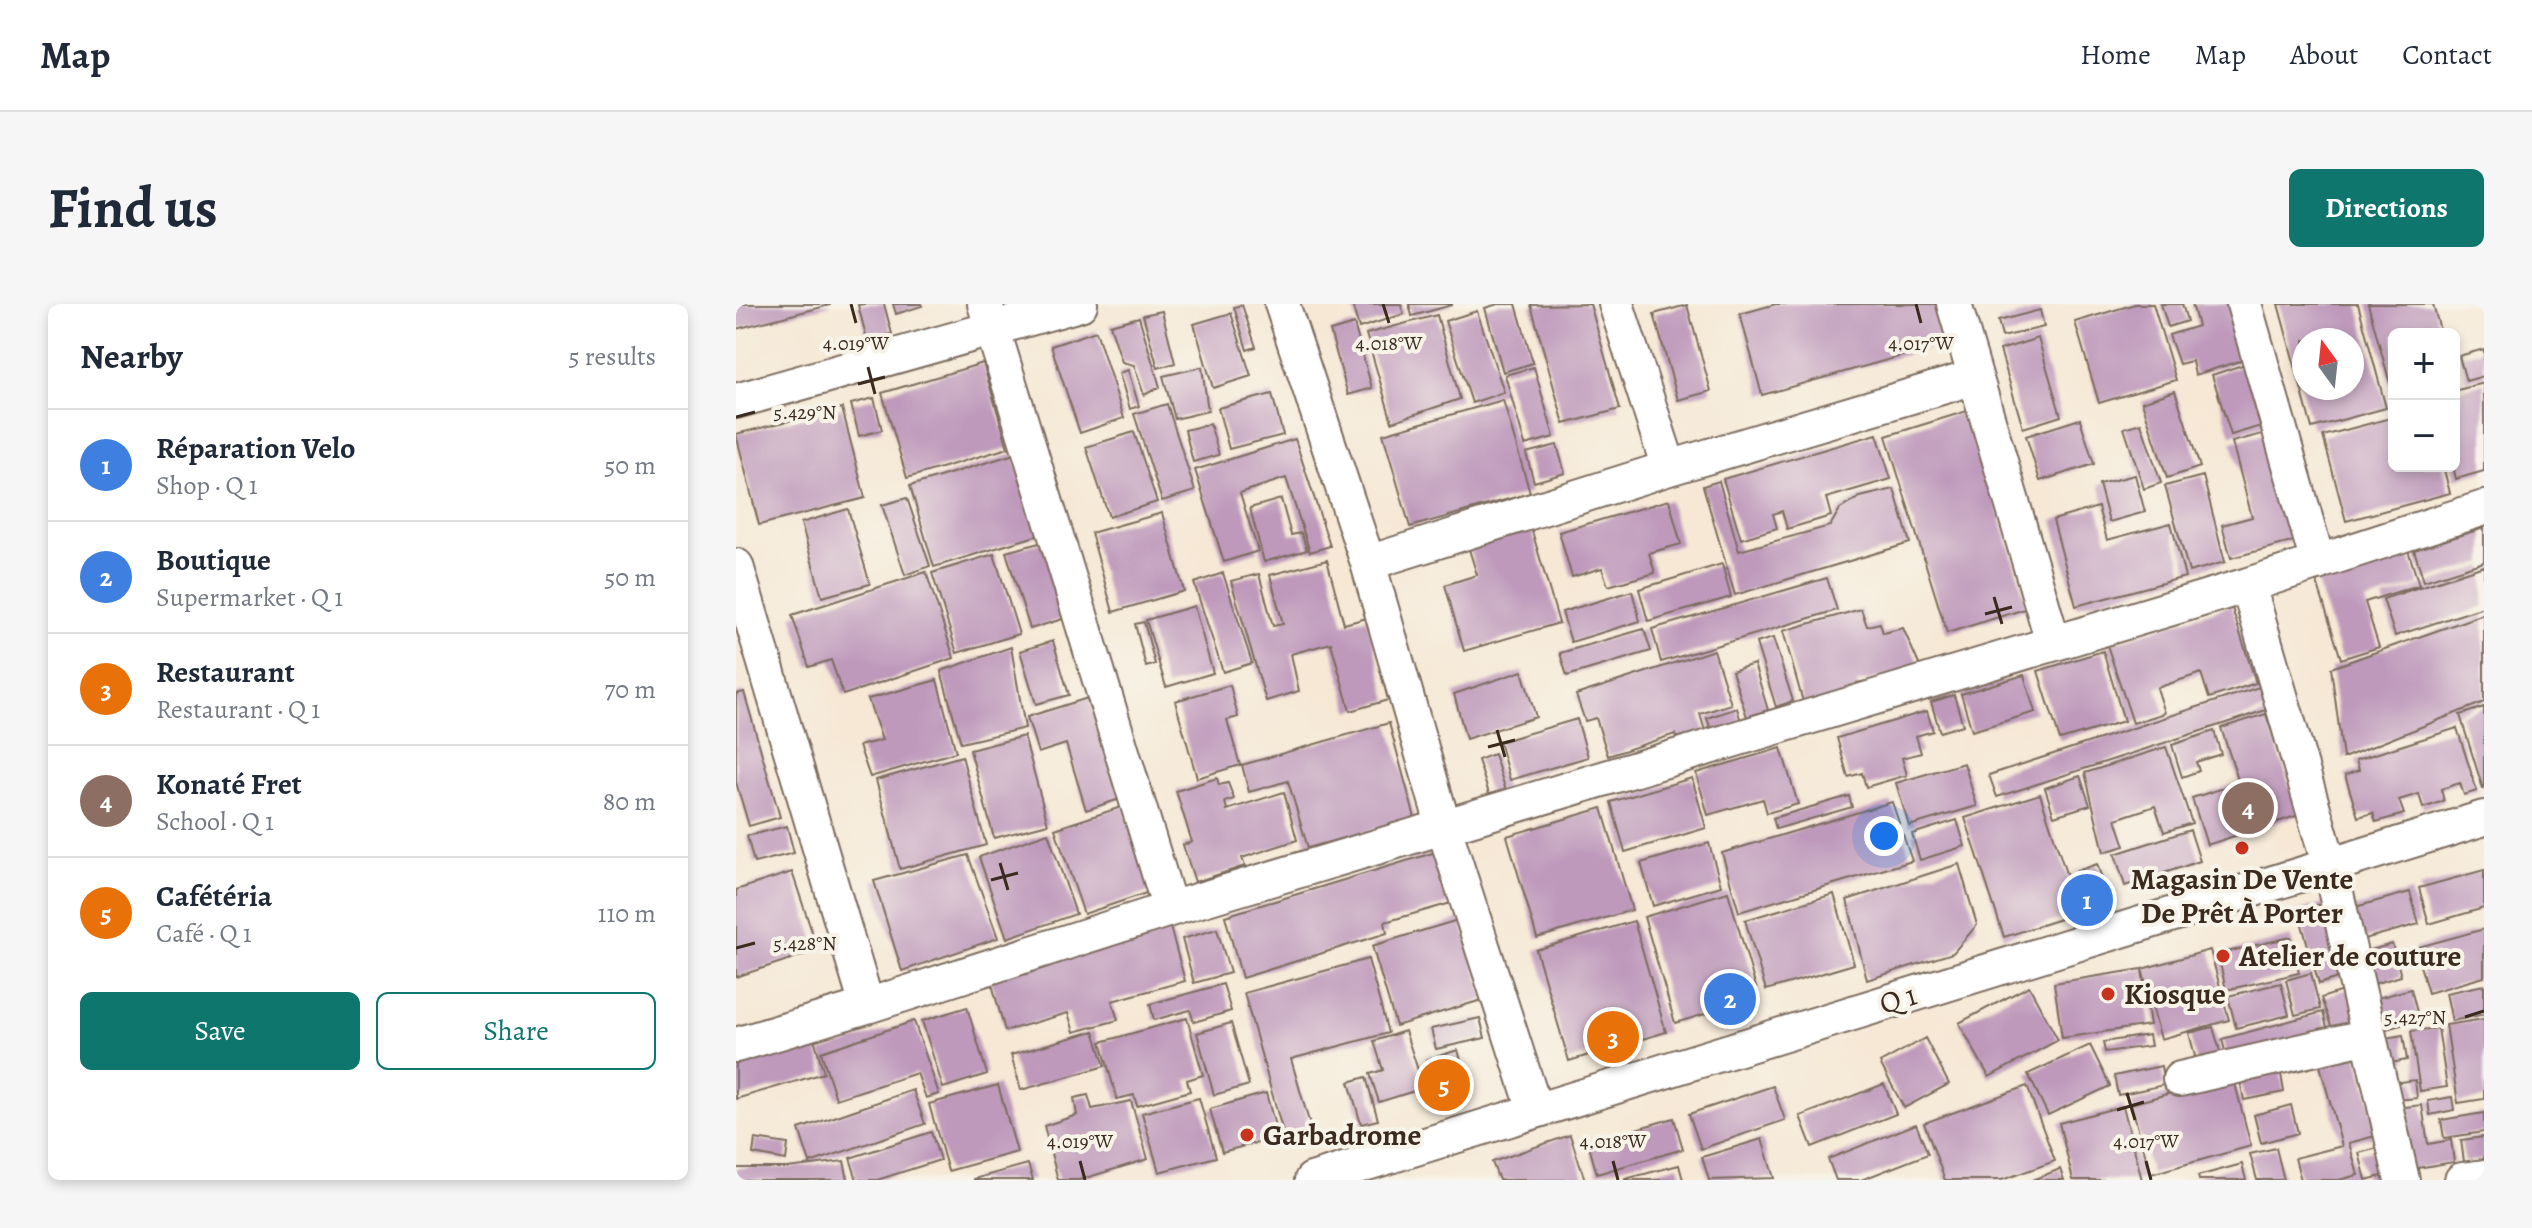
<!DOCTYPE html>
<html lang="en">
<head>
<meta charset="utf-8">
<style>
  :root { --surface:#fff; --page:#f6f6f7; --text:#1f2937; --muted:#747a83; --line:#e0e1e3; --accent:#0f766e }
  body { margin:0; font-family:Alegreya,serif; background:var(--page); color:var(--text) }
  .controls { position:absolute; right:24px; top:24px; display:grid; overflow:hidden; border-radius:12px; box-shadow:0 4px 12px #0003 }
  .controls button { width:72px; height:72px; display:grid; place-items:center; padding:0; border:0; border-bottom:2px solid var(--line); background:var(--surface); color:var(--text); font:40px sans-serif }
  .compass { position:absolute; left:1556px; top:24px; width:72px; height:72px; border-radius:50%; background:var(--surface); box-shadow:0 4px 12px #0003; rotate:345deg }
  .you { position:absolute; left:1148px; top:532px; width:28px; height:28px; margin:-20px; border:6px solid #fff; border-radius:50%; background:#1a73e8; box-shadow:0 0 0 12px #1a73e833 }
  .badge { display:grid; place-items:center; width:52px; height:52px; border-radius:50%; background:var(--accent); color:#fff; font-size:26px; font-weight:700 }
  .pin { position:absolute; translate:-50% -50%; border:4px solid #fff; box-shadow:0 2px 8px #0006 }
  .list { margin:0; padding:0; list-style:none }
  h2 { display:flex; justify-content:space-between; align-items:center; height:104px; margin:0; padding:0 32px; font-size:34px }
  h2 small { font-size:26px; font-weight:400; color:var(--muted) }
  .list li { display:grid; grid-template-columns:52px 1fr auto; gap:24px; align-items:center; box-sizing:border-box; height:112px; padding:0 32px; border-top:2px solid var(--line) }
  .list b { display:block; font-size:30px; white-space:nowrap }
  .list p { margin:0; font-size:26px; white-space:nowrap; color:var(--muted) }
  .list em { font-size:26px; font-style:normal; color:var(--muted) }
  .actions { display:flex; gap:16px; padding:24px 32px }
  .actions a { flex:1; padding:18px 0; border:2px solid var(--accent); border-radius:12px; text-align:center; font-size:28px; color:var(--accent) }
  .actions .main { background:var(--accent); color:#fff }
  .map { position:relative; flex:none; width:1748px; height:876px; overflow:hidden; border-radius:12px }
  header { display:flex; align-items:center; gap:48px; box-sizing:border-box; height:112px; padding:0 40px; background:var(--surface); border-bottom:2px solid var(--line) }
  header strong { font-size:38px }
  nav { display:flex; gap:44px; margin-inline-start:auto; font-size:28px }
  .intro { display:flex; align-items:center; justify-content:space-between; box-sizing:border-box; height:192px; padding:0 48px }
  h1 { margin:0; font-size:56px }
  .button { padding:20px 36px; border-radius:12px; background:var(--accent); color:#fff; font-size:28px; font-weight:700 }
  main { display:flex; gap:48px; padding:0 48px }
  aside { flex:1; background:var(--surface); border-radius:12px; box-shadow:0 4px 12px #0003 }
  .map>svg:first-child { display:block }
  .building { fill:#be99bb; fill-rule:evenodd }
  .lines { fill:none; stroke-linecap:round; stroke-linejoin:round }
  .minor-casing { stroke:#7c6c5e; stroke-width:38 }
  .minor { stroke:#fff; stroke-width:34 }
  .ticks { fill:none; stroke:#3b2a1e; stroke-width:3 }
  .poi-dot { fill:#c8321e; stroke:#f7f3e8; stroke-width:3 }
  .labels { text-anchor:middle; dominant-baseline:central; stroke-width:8; stroke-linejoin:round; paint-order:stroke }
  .poi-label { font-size:30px; font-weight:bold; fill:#3b2a1e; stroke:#f7f3e8; text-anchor:start }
  .street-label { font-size:30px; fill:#3b2a1e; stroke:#f7f3e8 }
  .ticks-label { font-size:20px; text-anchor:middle; fill:#3b2a1e; stroke:#f7f3e8; stroke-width:8; stroke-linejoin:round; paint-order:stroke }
</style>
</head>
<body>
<header>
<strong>Map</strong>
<nav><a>Home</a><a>Map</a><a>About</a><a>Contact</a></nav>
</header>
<div class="intro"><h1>Find us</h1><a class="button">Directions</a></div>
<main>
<aside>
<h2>Nearby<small>5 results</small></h2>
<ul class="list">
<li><span class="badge" style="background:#3f7fe0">1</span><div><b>Réparation Velo</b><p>Shop · Q 1</p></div><em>50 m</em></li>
<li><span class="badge" style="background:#3f7fe0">2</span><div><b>Boutique</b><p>Supermarket · Q 1</p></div><em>50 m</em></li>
<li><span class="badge" style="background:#e8710a">3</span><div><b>Restaurant</b><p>Restaurant · Q 1</p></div><em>70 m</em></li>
<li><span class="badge" style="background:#8d6e63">4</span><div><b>Konaté Fret</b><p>School · Q 1</p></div><em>80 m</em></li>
<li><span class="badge" style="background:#e8710a">5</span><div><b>Cafétéria</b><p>Café · Q 1</p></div><em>110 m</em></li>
</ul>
<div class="actions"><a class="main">Save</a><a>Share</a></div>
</aside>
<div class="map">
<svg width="1748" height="876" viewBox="0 0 1748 876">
  <rect width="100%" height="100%" fill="#f7f3e8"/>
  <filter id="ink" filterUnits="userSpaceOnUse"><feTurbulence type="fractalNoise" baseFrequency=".0125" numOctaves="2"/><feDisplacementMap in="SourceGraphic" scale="16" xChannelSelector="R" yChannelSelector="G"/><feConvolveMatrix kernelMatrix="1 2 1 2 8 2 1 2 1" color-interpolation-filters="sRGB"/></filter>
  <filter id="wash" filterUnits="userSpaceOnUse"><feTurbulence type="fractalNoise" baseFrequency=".006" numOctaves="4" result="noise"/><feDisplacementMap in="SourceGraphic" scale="32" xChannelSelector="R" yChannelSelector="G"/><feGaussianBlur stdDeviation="1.8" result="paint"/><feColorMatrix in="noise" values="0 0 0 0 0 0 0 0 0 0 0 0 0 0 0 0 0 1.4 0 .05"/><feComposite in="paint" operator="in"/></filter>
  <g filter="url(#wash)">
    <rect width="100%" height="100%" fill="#f6e8d5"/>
    <g id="blocks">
      <path class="building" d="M0,0h94v1l-94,24z
        M128,0h20l8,30 -25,6 -9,-35z
        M157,0h28l1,2 -26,8z
        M616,0h49l3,10 -45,14z
        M673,0h43v1l-40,11z
        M762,0h18l17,59 -30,9 -18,-64z
        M854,0l30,105 -56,15 -33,-119z
        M1040,0h161l11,39 -186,52 -22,-81z
        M1399,0h18l23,76 -77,23 -24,-81z
        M1425,0h21l5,17 -19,6z
        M1456,0h37l17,55 -51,16 -3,-14 -13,3 -10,-29 29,-9z
        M1542,0h80l28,104 -74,20zM1568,36h48v48h-48z
        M1632,0h65l8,30h-47v64z
        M506,1l14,42 -9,3 -13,-43z
        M951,1l24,86 -33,9 -24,-86z
        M1304,6l4,17 -42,10 -4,-16z
        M426,7l13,52 -17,5 -15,-53z
        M741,7l27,81 -32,11 -27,-82z
        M495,9l20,63 -38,12 -19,-64z
        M701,11l23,84 -68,23 -26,-88z
        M403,13l21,70 -16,8 -10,-30 -12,-3 -12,-37z
        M618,20l18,64 -24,7 -18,-64z
        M360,27l28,87 -44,15 -29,-87z
        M1302,34l23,78 -38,12 -23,-78z
        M1748,45v27l-18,5 -7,-25z
        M247,59l25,85 -101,30 -25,-85z
        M1512,59l20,61 -37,11 -19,-60z
        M466,63l6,44 -33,8 -12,-43z
        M798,63l20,70 -29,8 -20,-70z
        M392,66l11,36 -9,3 -11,-36z
        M1748,79v88l-28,8 -3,-13 1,-75z
        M1439,87l25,76 -33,11 -25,-76z
        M536,90l11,41 -54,14 -11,-41z
        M138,94l8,32 -23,6 -8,-32z
        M767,96l27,93 -120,34 -27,-93z
        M431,100l28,87 -33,10 -28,-87z
        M106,104l23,90 -106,27 -23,-91z
        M1231,107l61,197 -81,25 -61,-197z
        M1658,113v49h49l7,27 -104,28 -23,-85z
        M1344,115l14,45 -54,17 -14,-45z
        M1405,119l20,60 -17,6 -20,-61z
        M474,120l9,31 -26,7 -8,-32z
        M398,128l23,70 -48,15 -23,-70z
        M1534,128l29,108 -68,18 -9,-33 30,-8 -20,-75z
        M1141,130l14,45 -65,19 5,18 -44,13 -5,-18 -9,3 4,14 -36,11 -18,-60z
        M559,135l35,107 -20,6 -24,-74 -46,15 18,58 -34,11 -29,-92z
        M821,141l8,28 -31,9 -8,-29z
        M278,150l25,81 -105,32 -24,-81z
        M1399,171l10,37 -36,10 -10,-38z
        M1467,172l22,86 -36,10 -24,-86z
        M983,177l20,70 91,-25 10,-17 20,-12 34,-8 16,54 -175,52 -32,-109z
        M171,194l23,68 -25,9 -23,-70z
        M545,195l10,36 10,-2 6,17 -43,12 -14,-54z
        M933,196l12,44 -32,9 6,20 -47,13 -6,-18 -30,9 -13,-45z
        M1362,203l9,33 64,-17 14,54 -109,29 -23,-86z
        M112,205l22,75 -48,13 -21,-74z
        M426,209l22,78 -71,21 -22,-79z
        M791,210l32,109 -95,28 -19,-66 32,-10 -13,-42z
        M1748,224v34l-60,19 -10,-31z
        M307,238l23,76 -36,11 -24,-77z
        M1672,246l11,35 -54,17 14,45 -38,12 -25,-80z
        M258,250l25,80 -62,19 -25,-80z
        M591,256l17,64 23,-6 21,82 -38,11 -19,-68 -40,11 8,37 -33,10 -35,-120 28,-7 14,52 10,-2 -13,-49z
        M986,260l9,33 -83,24 -9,-32z
        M1748,262v41l-89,29 -12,-37z
        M190,268l28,86 -111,37 -12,-35 -22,7 -17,-52z
        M487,269l29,90 -29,9 -29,-89z
        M1091,274l10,32 -176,52 -9,-33z
        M896,287l8,30 -69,21 -9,-30z
        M1495,301l25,78 -47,15 -8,-25 -44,15 8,25 -32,10 -26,-78z
        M458,302l19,67 -47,14 -20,-67z
        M1125,305l6,17 13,-3 3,10 20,-5 18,41 -64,14 4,14 -54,19 -24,-85z
        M1748,310v88l-141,56 -12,-90z
        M408,318l11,42 -9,3 -11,-43z
        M908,325l7,22 -84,25 -7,-23z
        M1037,334l20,63 -17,6 -20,-64z
        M317,337l16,54 -33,9 -16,-53z
        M275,343l14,81 -64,15 -20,-72z
        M978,346l17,54 -31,10 8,27 -28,9 -5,-16 -67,22 -12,-38 -11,3 -9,-26z
        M1367,347l21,70 -64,19 -22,-69z
        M1018,360l14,46 -21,7 -15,-46z
        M786,367l14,46 -70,22 -12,-45z
        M1288,371l11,37 -63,19 -11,-37z
        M201,376l19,72 -86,25 -11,-31 23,-6 -14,-41z
        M494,381l8,32 -11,3 13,45 -43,13 -22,-77z
        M1523,383l7,23 -269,87 -8,-22z
        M8,388l36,125 -31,9 -13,-44v-88z
        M1218,391l9,30 -23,7 -9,-30z
        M355,393l32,101 -37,12 -20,-66 -28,9 -11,-36z
        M1748,403v82h-1l-23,-74z
        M1001,404l6,21 -29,10 -7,-21z
        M1191,407l6,20 -17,5 5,17 -19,5 5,17 -41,12 -4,-14 -14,4 -11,-39z
        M1530,410l33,101 -92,30 -15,-47 47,-15 -18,-55z
        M841,415l11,38 -78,23 -11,-38z
        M653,419l26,95 -107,30 -20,-67 -39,11 -7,-27z
        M1721,424l20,63 -13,4 -4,-12 -19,6 3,12 -21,7 -4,-14 -20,6 5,14 -28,8 -3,-9 -15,4 -13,-42 14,-5 -3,-10z
        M1478,427l7,23 -25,8 3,9 -17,6 -10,-32z
        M288,432l24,88 -54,14 -24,-88z
        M1430,443l26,76 -28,9 -9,-26 -39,13 9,27 -21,6 -19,-79z
        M1045,444l17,56 -31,9 -4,-14 -55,16 -12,-42z
        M758,450l14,43 -16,6 -14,-43z
        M226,452l24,89 -86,24 -24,-89z
        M1228,459l13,43 -68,20 -13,-43z
        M1344,472l10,29 -36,11 -9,-28z
        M481,474l2,7 9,-2 6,16 -9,3 2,8 57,-18 13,48 -55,18 3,8 -50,16 -12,-37 9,-3 -16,-51z
        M956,474l14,50 -81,24 -14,-50z
        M1304,490l39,119 -75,24 -39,-119z
        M1113,492l3,11 -76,22 -3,-11z
        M1156,498l20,59 -173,51 -17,-59z
        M388,502l28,85 -68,23 -29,-85z
        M866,504l30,102 -95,28 -30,-102z
        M1221,516l8,26 -45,14 -8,-26z
        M51,522l7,27 -40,10 -7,-27z
        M1454,526l10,31 -75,25 -10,-32z
        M312,529l28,81 -69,24 -28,-81z
        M973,539l12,43 -68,20 -12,-43z
        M700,548l15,51 -66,19 2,11 -145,45 -17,-62z
        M232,551l30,83 -96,33 -28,-90z
        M1223,560l18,61 -24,28 -86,27 -20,-80z
        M1361,560l11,32 -20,7 -11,-32z
        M1748,566v38l-55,16 -10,-36z
        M56,568l26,78 -82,27v-87z
        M992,588l31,106 -84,25 -31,-106z
        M1674,588l9,32 -66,18 -9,-32z
        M1098,590l20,70 -88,26 -21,-70z
        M1588,599l20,73 -25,8 -21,-73z
        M725,615l24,80 -89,27 -24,-80z
        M898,617l32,111 -97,29 -33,-111z
        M434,623l15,54 -73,20 6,19 -44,12 -6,-19 -63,18 -15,-54z
        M481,625l13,44 -36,10 -12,-44z
        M1748,625v48l-56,16 -13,-45z
        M1555,633l8,36 -73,17 -8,-36z
        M1656,640l9,32 -35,10 -9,-32z
        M1474,646l19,70 -68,19 -19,-70 8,56 -88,13 -8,-55 88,-14z
        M632,655l20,74 -97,26 23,80 -27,8 -43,-154z
        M1575,669l9,36 -25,6 -9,-35z
        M1545,679l8,32 -53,13 -8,-32z
        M487,680l8,27 -37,11 -4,-12 -36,10 -4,-16z
        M1748,681v29l-32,7 -6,-28z
        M1293,682l29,54 -69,37 -30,-54z
        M1615,684l12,32 -30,11 -12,-33z
        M1675,685l8,31 -40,11 -9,-31z
        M231,703l20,67 -44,14 -21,-67z
        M1587,708l6,23 -101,28 -6,-24z
        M451,714l16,57 -16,5 3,11 -53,15 -3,-11 -17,4 -16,-57z
        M744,714l5,20 -49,11 -5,-20z
        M1748,715v80l-26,4 -12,-78z
        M178,717l25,73 -13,4 -9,-25 -81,26 -15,-47z
        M495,719l18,62 -35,10 -17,-62z
        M1477,723l9,31 -25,6 -8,-31z
        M75,724l13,45 -88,26v-49z
        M1702,724l9,59 -27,4 -9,-60z
        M358,727l11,35 -84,24 -10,-35z
        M669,727l19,57 -45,14 -9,-28 13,-4 -9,-29z
        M1413,731l2,11 -46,6 -2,-10z
        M1667,731l4,25 -28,5 -5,-25z
        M1189,734l24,46 -45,24 -24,-45z
        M1354,741l20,41 -62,29 -20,-41z
        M1620,745l23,86 -30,8 9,32 -19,5h-38l-6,-22 47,-12 -24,-88z
        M722,746l10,35 -32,10 -10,-35z
        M1425,762l3,19 -46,10 -4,-19z
        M1544,764l4,24 -40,8 -5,-24z
        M1496,768l19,74 -100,28 -20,-70 65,-18z
        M630,773l12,43 -17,4 -12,-42z
        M1679,776l2,18 -31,3 -2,-17z
        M1148,780l12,30 -84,33 -12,-31z
        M262,781l19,67 -69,19 -19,-67z
        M1037,782l12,34 -84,29 -12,-35z
        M1291,782l28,75 -53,19h-57l-21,-57z
        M177,786l12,34 -115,39 -11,-34z
        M530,789l12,44 -56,15 -12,-43z
        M352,791l4,14 39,-8 17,58 -69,21h-21l-14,-54 33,-11 -3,-17z
        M1716,793l2,13 -24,5 -2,-14z
        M463,794l17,59 -57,15 -17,-59z
        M1555,801l7,28 -37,10 -7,-28z
        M1686,801l6,39 23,-4 3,22 -49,8 -9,-62z
        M1387,802l19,74h-69l-14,-57z
        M1748,809v19l-40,6 -3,-18z
        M938,814l9,31 -86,25 -9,-31z
        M1180,820l12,30 -67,26h-25l-8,-21z
        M195,828l9,28 -63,20h-20l-7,-22z
        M834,831l15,45h-86l-7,-18z
        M1748,833v23l-20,2 -3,-22z
        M19,835l33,5 -2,16 -33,-6z
        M1026,835l12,39 -65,2 -7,-23z
        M1650,842l7,27 -27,7 -7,-27z
        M1540,844l8,32h-27l-7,-26z
        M108,857l4,19h-112v-12h51z
        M292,860l5,16h-59v-1z
        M1506,860l4,16h-47l-1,-4z
        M943,861l4,15h-58v-1z
        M1324,865l4,11h-32z"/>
    </g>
  </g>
  <g filter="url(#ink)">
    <use href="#blocks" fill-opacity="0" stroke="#7c6c5e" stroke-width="2"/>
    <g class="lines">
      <g class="minor-casing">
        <path id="minor" d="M249,0l185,605
          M546,0l86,259 76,265 91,282
          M880,0l53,164
          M1218,0l99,338
          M1508,0l74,259
          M0,97l344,-97
          M632,259l301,-95 306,-91
          M0,262l131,440 303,-97 1078,-324 236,-77
          M1512,281l82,282 72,313
          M0,741l131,-39
          M1444,775l189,-43
          M576,876l1172,-362
          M1726,876l22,-3"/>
      </g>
      <use href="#minor" class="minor"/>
    </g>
  </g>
  <path class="ticks" d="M115,0l5,19M647,0l6,19M1180,0l5,19M132,63l7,27M122,80l27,-7M0,113l19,-5M1258,293l8,27M1249,310l27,-7M761,426l8,27M752,443l27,-7M264,559l8,27M255,576l27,-7M0,644l19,-5M1729,713l19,-6M1391,789l8,27M1381,806l27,-8M344,857l5,19M877,857l5,19M1410,857l5,19"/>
  <g class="poi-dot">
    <circle cx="1506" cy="544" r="8"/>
    <circle cx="1487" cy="652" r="8"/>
    <circle cx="1372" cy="690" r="8"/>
    <circle cx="511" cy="831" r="8"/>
  </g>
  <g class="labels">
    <g class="poi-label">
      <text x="1506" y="575" text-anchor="middle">Magasin De Vente<tspan x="1506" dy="34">De Prêt À Porter</tspan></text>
      <text x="1503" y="652">Atelier de couture</text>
      <text x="1388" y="690">Kiosque</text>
      <text x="527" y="831">Garbadrome</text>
    </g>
    <g class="street-label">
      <text transform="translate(1162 695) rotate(-17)">Q 1</text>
    </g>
  </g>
  <g class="ticks-label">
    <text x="120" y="46">4.019°W</text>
    <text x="653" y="46">4.018°W</text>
    <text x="1185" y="46">4.017°W</text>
    <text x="69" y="115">5.429°N</text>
    <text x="69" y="646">5.428°N</text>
    <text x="1679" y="720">5.427°N</text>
    <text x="344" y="844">4.019°W</text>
    <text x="877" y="844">4.018°W</text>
    <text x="1410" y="844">4.017°W</text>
  </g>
</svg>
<div class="controls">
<button>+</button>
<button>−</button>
</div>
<svg class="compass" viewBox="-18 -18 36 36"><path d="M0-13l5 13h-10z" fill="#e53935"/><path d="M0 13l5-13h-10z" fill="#747a83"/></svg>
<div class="you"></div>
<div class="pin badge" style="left:1351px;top:596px;background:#3f7fe0">1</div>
<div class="pin badge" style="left:994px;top:695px;background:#3f7fe0">2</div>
<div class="pin badge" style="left:877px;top:733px;background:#e8710a">3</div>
<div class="pin badge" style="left:1512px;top:504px;background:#8d6e63">4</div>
<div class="pin badge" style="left:708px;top:781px;background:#e8710a">5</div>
</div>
</main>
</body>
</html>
